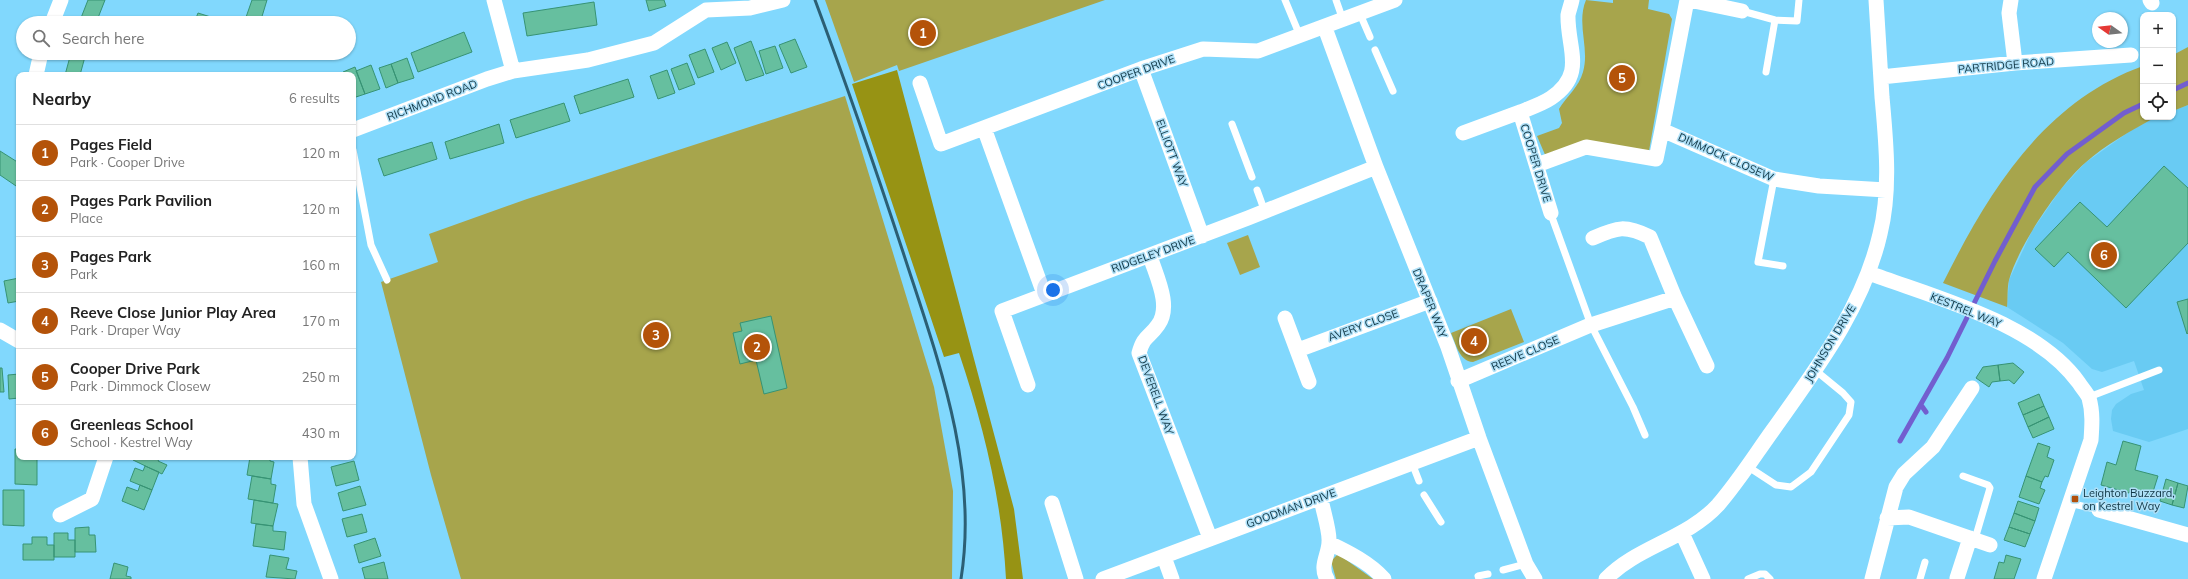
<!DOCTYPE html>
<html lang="en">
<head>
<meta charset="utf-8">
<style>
  :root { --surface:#fff; --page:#f2f2f2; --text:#222; --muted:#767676; --line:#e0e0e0; --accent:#b45309 }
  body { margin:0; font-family:Mulish,sans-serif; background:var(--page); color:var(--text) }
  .controls { position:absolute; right:12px; top:12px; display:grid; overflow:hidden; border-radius:8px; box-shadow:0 1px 3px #0004 }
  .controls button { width:36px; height:36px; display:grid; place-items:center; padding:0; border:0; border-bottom:1px solid var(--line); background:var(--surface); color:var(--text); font:20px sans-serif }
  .compass { position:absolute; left:2092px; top:12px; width:36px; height:36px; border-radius:50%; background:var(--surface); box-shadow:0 1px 3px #0004; rotate:285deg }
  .you { position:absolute; left:1053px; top:290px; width:14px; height:14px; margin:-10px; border:3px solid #fff; border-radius:50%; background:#1a73e8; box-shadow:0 0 0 6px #1a73e833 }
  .badge { display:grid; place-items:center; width:26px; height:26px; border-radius:50%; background:var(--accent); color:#fff; font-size:13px; font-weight:700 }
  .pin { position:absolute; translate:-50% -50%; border:2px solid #fff; box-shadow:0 1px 4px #0006 }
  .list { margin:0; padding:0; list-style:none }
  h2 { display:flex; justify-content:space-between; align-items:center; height:52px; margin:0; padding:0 16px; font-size:17px }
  h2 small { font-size:13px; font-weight:400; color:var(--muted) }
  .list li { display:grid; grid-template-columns:26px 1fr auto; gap:12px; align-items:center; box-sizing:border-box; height:56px; padding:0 16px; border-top:1px solid var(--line) }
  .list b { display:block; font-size:15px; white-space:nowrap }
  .list p { margin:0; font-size:13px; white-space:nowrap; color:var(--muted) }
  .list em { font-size:13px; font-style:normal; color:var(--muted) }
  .icon { flex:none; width:22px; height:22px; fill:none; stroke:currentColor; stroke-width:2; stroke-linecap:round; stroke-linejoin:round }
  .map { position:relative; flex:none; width:2188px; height:579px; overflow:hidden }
  .search { position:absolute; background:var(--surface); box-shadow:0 1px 3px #0004; left:16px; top:16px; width:340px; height:44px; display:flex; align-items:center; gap:10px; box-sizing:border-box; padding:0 14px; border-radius:22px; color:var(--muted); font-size:15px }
  .panel { position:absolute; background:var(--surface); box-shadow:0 1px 3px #0004; left:16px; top:72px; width:340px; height:388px; border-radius:8px }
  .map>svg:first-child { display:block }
  .built { fill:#69cbf3 }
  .green { fill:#a7a54c }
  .forest { fill:#979314 }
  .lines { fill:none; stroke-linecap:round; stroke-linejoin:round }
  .stream { stroke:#725ecf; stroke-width:5 }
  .building { fill:#66bf9f; stroke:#379374 }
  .service { stroke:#fff; stroke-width:7 }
  .minor { stroke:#fff; stroke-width:15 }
  .rail { stroke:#2c5f74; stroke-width:3 }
  .poi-dot { fill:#b1500c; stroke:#afe0f7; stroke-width:1.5 }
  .labels { text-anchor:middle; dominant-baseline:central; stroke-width:3; stroke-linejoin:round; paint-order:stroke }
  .street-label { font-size:11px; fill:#0f3544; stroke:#afe0f7 }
  .poi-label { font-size:11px; fill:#0f3544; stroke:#afe0f7; text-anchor:start }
</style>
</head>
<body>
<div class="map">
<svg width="2188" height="579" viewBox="0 0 2188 579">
  <rect width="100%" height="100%" fill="#81d8fd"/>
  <path class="built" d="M2188,105v324l-39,13 -36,-11 -2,-12 1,-9 4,-6 15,-10 13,-4 -10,-29 -32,11 -10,-3 -29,-26 -56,-36 2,-27 23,-49 29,-42 24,-26 45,-32 26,-14h17v-6z"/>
  <path class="green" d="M825,0h280l-206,71 -2,-6 -43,17z
    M1586,0l27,3v-3h36l-1,9 21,5 3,5 -23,132 -103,6 -9,-21 22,-8 3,-5 -3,-14c8,-13 20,-22 24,-37 7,-24 -7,-48 3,-72z
    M2188,47v58l-15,6v-56z
    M2143,66v51h13c-24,13 -51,28 -71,46 -27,24 -66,82 -76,117 -2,8 -1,19 -2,27l-64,-24c45,-90 100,-181 200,-217z
    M845,96l89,291 19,104 -1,88h-491l-30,-104 -50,-193 57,-20 -9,-28 98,-35z
    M1248,235l12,32 -20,8 -13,-32z
    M1511,309l13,33 -51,20c-14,-1 -17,-18 -22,-29z
    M1338,554l35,25h-37l-5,-18z"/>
  <path class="forest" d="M897,70l117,439 9,70h-17c-4,-78 -22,-152 -47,-226l-15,4 -92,-273z"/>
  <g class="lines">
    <path class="stream" d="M2173,90l15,-7
      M1921,405l5,7
      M1900,441l47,-83 48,-97 40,-74 32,-33 57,-41 19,-9"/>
  </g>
  <path class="building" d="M88,0h17l-9,23h-17z
    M252,0h15l-7,23h-16z
    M646,0h18l2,6 -17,5z
    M594,2l3,23 -70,11 -4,-23z
    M198,13l32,10h-36z
    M464,32l8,20 -54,20 -7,-19z
    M795,39l12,28 -16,6 -12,-28z
    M751,41l13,34 -18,6 -12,-33z
    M727,42l9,21 -15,7 -9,-22z
    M775,46l8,22 -17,6 -7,-23z
    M705,49l9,23 -16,6 -9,-23z
    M71,53h15l-6,22h-15z
    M407,58l7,20 -16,5 -7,-19z
    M687,63l8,21 -16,6 -8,-21z
    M391,64l7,19 -12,5 -7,-20z
    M371,65l9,24 -15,5 -9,-23z
    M355,67l10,27 -12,4v-23h-9l-1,-3z
    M667,70l8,23 -17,6 -8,-23z
    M628,79l6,18 -54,17 -6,-18z
    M564,103l6,18 -54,17 -6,-18z
    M499,124l5,19 -54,16 -5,-17z
    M432,142l5,17 -53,17 -6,-17z
    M0,151l19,12v25l-19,-13z
    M2164,166l24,22v55l-62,65 -58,-56 -14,15 -19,-18 45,-47 27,25z
    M19,278v23l-11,2 -4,-22z
    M2188,299v34l-1,1 -10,-32z
    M771,316l16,72 -23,6 -8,-34 -16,4 -7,-31 9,-2 -2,-8z
    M2013,363l11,9 -10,12 -5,-4 -9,1 -2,-16z
    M1998,365l2,16 -8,1 -3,5 -13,-9 7,-11z
    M0,368h2l2,24h-4z
    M19,374v24l-10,1 -1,-24z
    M2039,394l5,12 -21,9 -5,-12z
    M2044,406l5,11 -21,10 -5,-12z
    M2049,417l5,12 -21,9 -5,-11z
    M2123,441l18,5 -6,24 23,6 -6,19 -22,-6 -1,4 -28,-8 6,-23 9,3z
    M2038,443l12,4 -3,10 7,3 -6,17 -3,-1 -3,6 -16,-6z
    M15,449h4v8h18v28l-22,-1z
    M134,457h26l-2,4 9,4 -5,9 -29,-14z
    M250,457h20v4l4,1 -3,17 -24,-4z
    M354,461l5,19 -23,6 -5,-19z
    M145,466l14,6 -7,18 -22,-9 5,-13 8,3z
    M252,476l19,3v5l5,1 -3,18 -25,-4z
    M2026,476l16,6 -2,6 5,2 -6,14 -20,-7z
    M2166,479l12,4 -6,22 -12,-4z
    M2178,483l10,3 -4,22 -12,-3z
    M140,485l12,5 -8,20 -22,-9 5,-14 11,4z
    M360,486l6,19 -23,6 -5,-18z
    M3,490h21v36l-21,-1z
    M254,500l24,4 -5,22 -22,-3z
    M2018,501l21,7 -4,13 -21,-8z
    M2014,513l21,8 -5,13 -21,-7z
    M362,514l5,18 -20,5 -5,-18z
    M256,524l17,2v5l13,1 -2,18 -31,-4z
    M89,527v8h6l1,17h-21v-24z
    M2009,527l21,7 -5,13 -21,-7z
    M54,533h14v7h7v17h-21z
    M32,537h15v8h7v15h-31v-16h9z
    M375,538l6,18 -22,7 -5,-18z
    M270,555l19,3 -3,11 11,2 -2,8 -29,-2z
    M2006,555l15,4 -7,20h-20l5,-17 5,1z
    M384,562l4,17h-23l-3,-11z
    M114,563l14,4 -2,9 5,1v2h-21z"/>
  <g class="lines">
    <path class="service" d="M1285,0l15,36
      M1336,0l7,20
      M1742,11l33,9 22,1 2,-21
      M1360,14l10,23
      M1375,50l18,41
      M1766,72l9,-52
      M1232,124l20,53
      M353,150l18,95 16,35
      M1774,179l-16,83 25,4
      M1257,190l8,22
      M1553,220l38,105 42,82 12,28
      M2089,397l70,-27
      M1412,463l7,18
      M1747,466l29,19 15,2 20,-15 38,-57 2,-13 -8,-9 -28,-23
      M1963,476l25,9 2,3 -15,51
      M1424,495l17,27
      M2069,503l30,7
      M1503,570l23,-6
      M1479,579l-1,-3 10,-2
      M1748,579l12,-5h5l5,5
      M1920,579l5,-17"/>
    <path class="minor" d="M494,0l19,71
      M1687,0l-25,130 112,49 45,7 67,4
      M1689,0l53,11
      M2011,0l-2,13 6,50
      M2150,0l2,3
      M52,23l9,-23
      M1325,28l51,139 72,180 31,91 47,126 9,15
      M1141,69l61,167
      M36,75l5,-22
      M1881,77l134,-14 116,-8
      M920,83l21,61 200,-75 62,-20 55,2 137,-51
      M984,128l60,166
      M353,130l134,-51 26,-8 75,-11 66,-17 52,-33 44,-2 33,-8
      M1463,133l57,-21
      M1537,165l49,-18 70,12 6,-29
      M1551,213l-31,-101c10,-4 22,-8 31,-14 36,-24 16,-50 17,-83 1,-5 3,-10 4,-15
      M1593,238c25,-11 32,-13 57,-1l25,61 32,68
      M1150,256c6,20 22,50 8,69 -9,13 -14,10 -19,28l71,185
      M1869,273c67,25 167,50 210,110 3,5 8,10 10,15 4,14 3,28 2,42l-47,139
      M1285,318l24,64
      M0,330l19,11
      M1298,350l132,-49
      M1458,381l130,-55 87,-28
      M1028,385l-26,-74 246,-93 128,-51
      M300,457l4,47 27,75
      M1321,499c2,12 9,32 8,43 0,12 -10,24 -2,37
      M1052,503l24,76
      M2099,510l89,25
      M60,515l32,-16 14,-42
      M1887,518l22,-1 81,28
      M1682,533l21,46
      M1329,543c19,9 41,20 55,36
      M1164,557l8,22
      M1957,578l13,-40
      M1103,579l376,-141
      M1606,579c30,-32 81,-40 112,-74 20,-23 37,-50 55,-75 43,-61 90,-122 107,-196 11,-44 6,-93 2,-137 -2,-33 -4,-65 -6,-97
      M1872,579l24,-92 8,-13 29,-27 39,-59"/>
    <path class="rail" d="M815,0c31,83 60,167 88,252 34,105 76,214 58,327"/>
  </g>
  <rect class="poi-dot" x="2071" y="495" width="8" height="8" rx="2"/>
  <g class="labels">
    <g class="street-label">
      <text transform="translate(2006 65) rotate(-5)">PARTRIDGE ROAD</text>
      <text transform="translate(1136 72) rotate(-20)">COOPER DRIVE</text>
      <text transform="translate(432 100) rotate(-21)">RICHMOND ROAD</text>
      <text transform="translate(1172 153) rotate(70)">ELLIOTT WAY</text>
      <text transform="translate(1726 157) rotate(24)">DIMMOCK CLOSEW</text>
      <text transform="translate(1536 163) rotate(73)">COOPER DRIVE</text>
      <text transform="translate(1153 254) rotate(-20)">RIDGELEY DRIVE</text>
      <text transform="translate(1430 303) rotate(68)">DRAPER WAY</text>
      <text transform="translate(1966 310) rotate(22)">KESTREL WAY</text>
      <text transform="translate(1363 325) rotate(-20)">AVERY CLOSE</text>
      <text transform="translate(1830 343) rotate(-59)">JOHNSON DRIVE</text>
      <text transform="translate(1525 353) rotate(-23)">REEVE CLOSE</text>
      <text transform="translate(1156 395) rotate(70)">DEVERELL WAY</text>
      <text transform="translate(1291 508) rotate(-20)">GOODMAN DRIVE</text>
    </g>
    <g class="poi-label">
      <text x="2083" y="493">Leighton Buzzard,<tspan x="2083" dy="13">on Kestrel Way</tspan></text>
    </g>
  </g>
</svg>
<div class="controls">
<button>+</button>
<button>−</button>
<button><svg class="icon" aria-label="locate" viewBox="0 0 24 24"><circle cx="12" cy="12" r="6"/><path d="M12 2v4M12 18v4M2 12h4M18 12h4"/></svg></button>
</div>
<svg class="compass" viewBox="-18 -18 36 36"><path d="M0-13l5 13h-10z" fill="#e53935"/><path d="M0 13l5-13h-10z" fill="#767676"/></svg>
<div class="you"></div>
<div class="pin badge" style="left:923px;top:33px">1</div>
<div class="pin badge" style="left:757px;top:347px">2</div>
<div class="pin badge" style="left:656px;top:335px">3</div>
<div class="pin badge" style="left:1474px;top:341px">4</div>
<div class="pin badge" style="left:1622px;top:78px">5</div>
<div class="pin badge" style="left:2104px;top:255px">6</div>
<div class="search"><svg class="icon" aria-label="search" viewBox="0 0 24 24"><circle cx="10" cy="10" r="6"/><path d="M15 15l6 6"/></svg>Search here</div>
<section class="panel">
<h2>Nearby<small>6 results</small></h2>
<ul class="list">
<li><span class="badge">1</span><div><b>Pages Field</b><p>Park · Cooper Drive</p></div><em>120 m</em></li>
<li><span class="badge">2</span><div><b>Pages Park Pavilion</b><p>Place</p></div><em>120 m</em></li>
<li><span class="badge">3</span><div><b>Pages Park</b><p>Park</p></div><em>160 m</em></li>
<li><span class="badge">4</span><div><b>Reeve Close Junior Play Area</b><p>Park · Draper Way</p></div><em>170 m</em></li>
<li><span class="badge">5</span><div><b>Cooper Drive Park</b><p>Park · Dimmock Closew</p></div><em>250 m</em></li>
<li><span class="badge">6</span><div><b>Greenleas School</b><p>School · Kestrel Way</p></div><em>430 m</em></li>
</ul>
</section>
</div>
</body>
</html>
